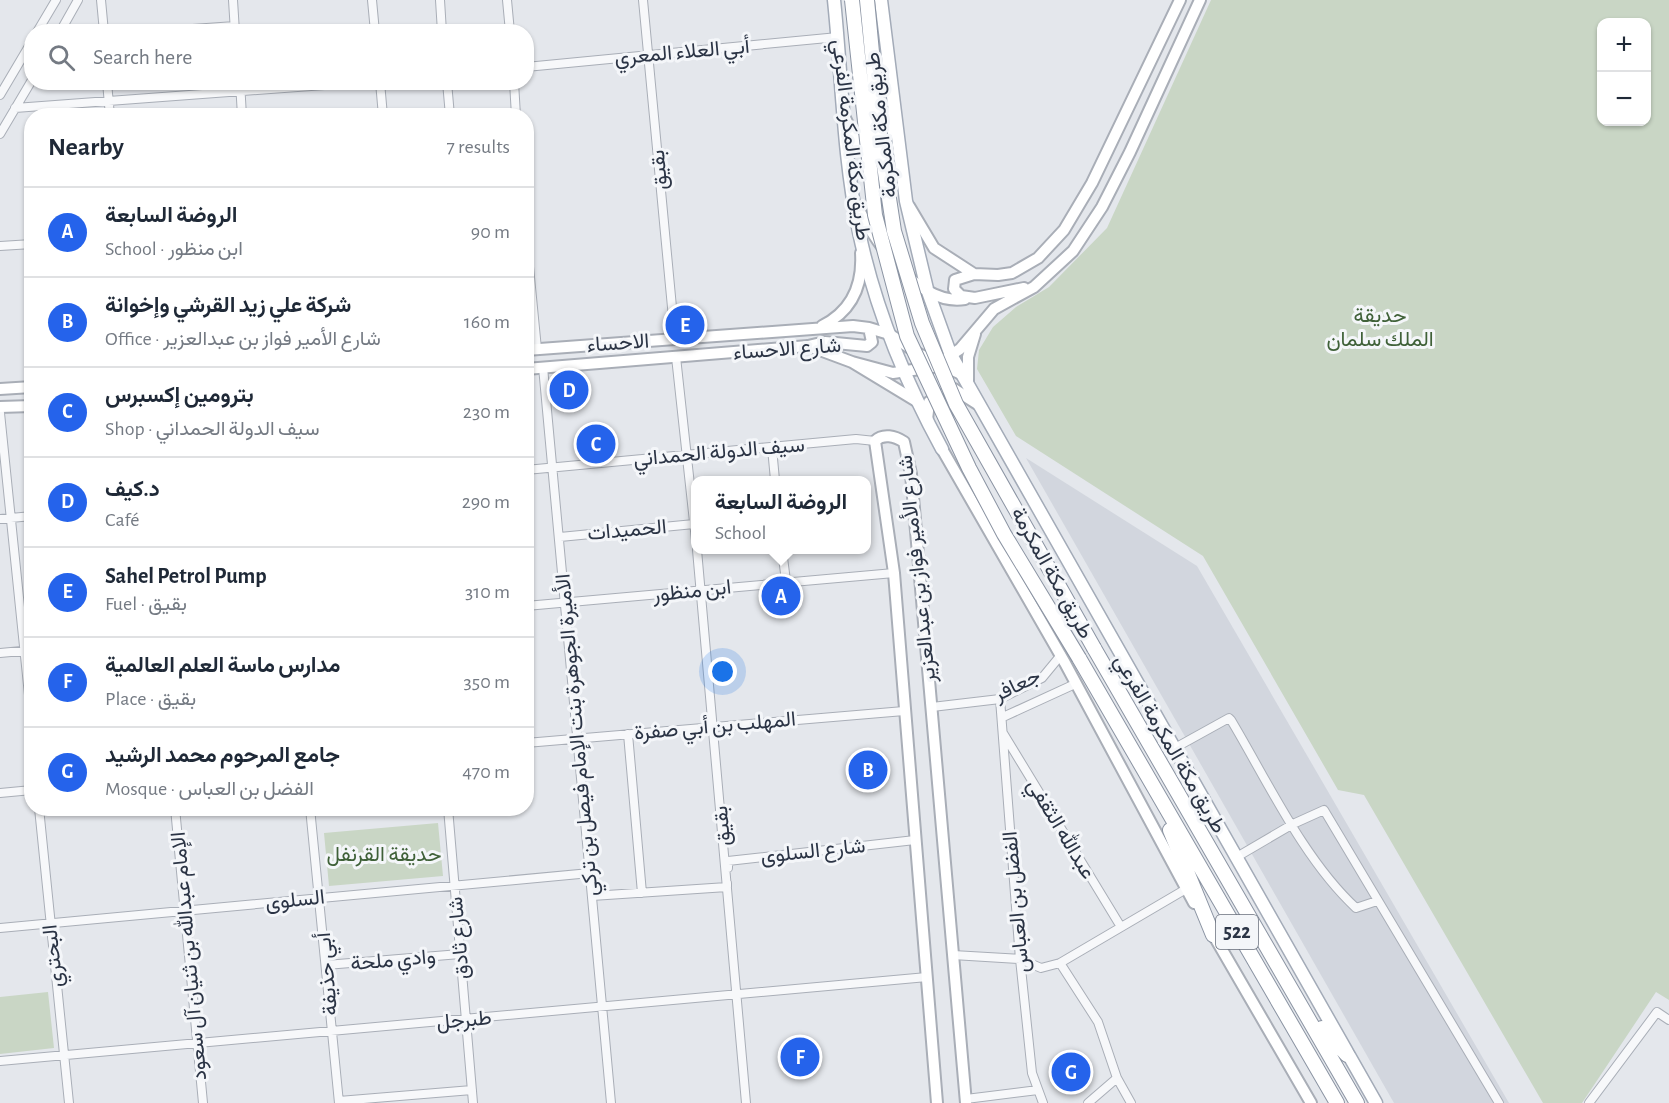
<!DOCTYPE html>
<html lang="en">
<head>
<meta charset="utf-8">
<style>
  :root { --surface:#fff; --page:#f6f6f7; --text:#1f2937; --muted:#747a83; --line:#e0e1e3; --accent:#2563eb }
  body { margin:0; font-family:"Alegreya Sans",Vazirmatn,sans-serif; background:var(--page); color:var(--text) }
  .controls { position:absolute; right:18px; top:18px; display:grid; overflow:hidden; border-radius:12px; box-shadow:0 2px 4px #0004 }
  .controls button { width:54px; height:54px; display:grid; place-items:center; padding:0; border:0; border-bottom:2px solid var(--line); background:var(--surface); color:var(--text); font:30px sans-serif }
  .you { position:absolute; left:723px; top:672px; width:21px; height:21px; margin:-15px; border:4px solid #fff; border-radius:50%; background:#1a73e8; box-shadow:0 0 0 9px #1a73e833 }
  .badge { display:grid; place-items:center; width:39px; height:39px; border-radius:50%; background:var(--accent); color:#fff; font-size:20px; font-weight:700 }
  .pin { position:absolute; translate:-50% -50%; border:3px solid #fff; box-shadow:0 2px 6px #0006 }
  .popup { position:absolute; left:691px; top:476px; width:180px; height:78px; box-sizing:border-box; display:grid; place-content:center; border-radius:12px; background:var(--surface); filter:drop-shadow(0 2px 4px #0005); font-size:20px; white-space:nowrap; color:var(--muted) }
  .popup b { font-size:22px; color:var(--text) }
  .popup::after { content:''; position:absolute; left:50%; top:100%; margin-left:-12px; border:12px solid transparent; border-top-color:var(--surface) }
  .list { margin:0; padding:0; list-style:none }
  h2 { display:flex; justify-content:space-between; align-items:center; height:78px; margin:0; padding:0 24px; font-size:26px }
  h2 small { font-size:20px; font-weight:400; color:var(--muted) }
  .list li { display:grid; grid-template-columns:39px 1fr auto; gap:18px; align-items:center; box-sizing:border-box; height:90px; padding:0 24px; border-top:2px solid var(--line) }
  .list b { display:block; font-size:22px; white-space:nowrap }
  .list p { margin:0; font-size:20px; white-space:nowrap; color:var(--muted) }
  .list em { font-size:20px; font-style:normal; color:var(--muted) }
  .icon { flex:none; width:33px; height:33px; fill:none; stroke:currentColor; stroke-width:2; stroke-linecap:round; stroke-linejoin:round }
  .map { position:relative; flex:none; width:1669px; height:1103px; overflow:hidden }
  .search { position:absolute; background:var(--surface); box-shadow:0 2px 4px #0004; left:24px; top:24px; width:510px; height:66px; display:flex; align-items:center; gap:15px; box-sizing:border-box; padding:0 21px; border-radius:24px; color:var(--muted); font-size:22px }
  .panel { position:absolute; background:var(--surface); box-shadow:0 2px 4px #0004; left:24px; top:108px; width:510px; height:708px; border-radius:24px }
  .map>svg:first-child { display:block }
  .built { fill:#d2d6de }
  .green { fill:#c9d6c5; fill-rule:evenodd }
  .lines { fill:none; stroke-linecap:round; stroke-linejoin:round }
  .street-casing { stroke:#a9aeb7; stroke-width:10 }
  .secondary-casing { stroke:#a9aeb7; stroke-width:14 }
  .primary-casing { stroke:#a3abb8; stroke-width:15 }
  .highway-casing { stroke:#8b94a3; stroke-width:16 }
  .street { stroke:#f7f8fa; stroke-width:8 }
  .secondary { stroke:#fff; stroke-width:10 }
  .primary { stroke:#fff; stroke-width:12 }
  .highway { stroke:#fff; stroke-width:14 }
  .highway-bridge-casing { stroke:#8b94a3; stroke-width:16; stroke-linecap:butt }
  .highway-bridge { stroke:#fff; stroke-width:14 }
  .labels { text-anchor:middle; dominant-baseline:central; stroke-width:6; stroke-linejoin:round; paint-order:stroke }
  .shield { fill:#f4f6f9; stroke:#676e7b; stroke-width:1.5 }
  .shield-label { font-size:20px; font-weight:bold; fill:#2b3445 }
  .street-label { font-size:21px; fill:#2b3445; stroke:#f4f6f9 }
  .park-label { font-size:21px; fill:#3f6138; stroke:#f4f6f9 }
</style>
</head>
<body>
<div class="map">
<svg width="1669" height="1103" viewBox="0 0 1669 1103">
  <rect width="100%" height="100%" fill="#e4e7ec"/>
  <path class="built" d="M1026,458l171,108 312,537h-115z"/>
  <path class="green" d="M1211,0h458v1000l-13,-8 -74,111h-39l-179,-308 -26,-5 -135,-234 -187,-120 -39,-67 2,-19 14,-23 23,-20 33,-20 58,-59zM1602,22h44v100h-44z
    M438,823l5,53 -114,10 -5,-53z
    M48,992l6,56 -54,6v-57z"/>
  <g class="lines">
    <g class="street-casing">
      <path id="street" d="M101,0l3,32
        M233,0l2,32
        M372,0l3,32
        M440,0l2,32
        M507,0l3,32
        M643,0l32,339
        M37,32l19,-32
        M60,32l18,-32
        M150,32l85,-6
        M526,67l312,-30
        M107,82l3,34
        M240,82l2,34
        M380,82l3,34
        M447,82l3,34
        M514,82l2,34
        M0,95l32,-54
        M15,108l350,-26
        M0,134l32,-54
        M526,236l11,113
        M0,246l32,-2
        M676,357l20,183
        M543,367l68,736
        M0,413l32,311
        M772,448l3,32
        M526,470l330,-31 19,2
        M0,519l32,-3
        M560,537l134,-13
        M697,550l49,553
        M782,550l4,31
        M526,606l368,-33
        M0,653l32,-3
        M1000,699l20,260 12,114 11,30
        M932,707l68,-8 42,-21 19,-23
        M1003,717l72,-33
        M1003,733l118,194
        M628,734l14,159
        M526,743l378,-32
        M1173,749l56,-31 2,2c37,62 73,140 125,188l21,-7
        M0,793l32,-3
        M39,808l30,295
        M175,808l28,295
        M310,808l29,295
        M448,808l25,295
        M1235,858l58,-34 31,-14 175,293
        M728,868v-7l187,-21
        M592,896l135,-9v-4
        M0,928l590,-55
        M953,955l67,4 21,9 19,-5 126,-74
        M1060,963l38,59 19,56 14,25
        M326,965l134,-11
        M0,1061l927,-84
        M966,1099l72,-9
        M339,1101l133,-11
        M1088,1103l29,-25
        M1589,1103l68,-91 12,8"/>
    </g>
    <g class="secondary-casing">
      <path id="secondary" d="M845,118l14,29 14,3 12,-8 8,-32
        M856,205c19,35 61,102 109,94
        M909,206l25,42 40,26
        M1024,288l-49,10 -14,-2 -7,-7 1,-9 19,-6 24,1 14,-2 26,-15 26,-28 28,-47 88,-183
        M822,326c30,-15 41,-41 39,-73
        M869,328l20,6 30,20 44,21
        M809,346l43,16 66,40
        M526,350l327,-24 16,2 3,14 -5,4 -42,-4 -17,4 -282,23
        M852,362l41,11 40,-6 27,-18 34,-40 40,-22 39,-36 29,-44 28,-55 70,-152
        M968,383v-26l7,-23
        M0,389l32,-2
        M0,407l32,-1
        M927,420l2,-18 25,-13 25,16
        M942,449l123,214 129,240
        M1210,929l101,174
        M937,1103l-43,-530 -19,-132c8,-8 20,-5 29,1l7,32 55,629"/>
    </g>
    <g class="primary-casing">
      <path id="primary" d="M834,0c8,77 9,156 25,232 16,76 46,149 83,217
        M881,0l25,201 21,88 23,64 426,750"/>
    </g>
    <g class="highway-casing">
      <path id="highway" d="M1094,648l263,455
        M1079,658l258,445
        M1170,830l43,105
        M1322,1028l25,27"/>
    </g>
    <use href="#street" class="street"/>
    <use href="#secondary" class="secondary"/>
    <use href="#primary" class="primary"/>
    <use href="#highway" class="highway"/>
    <g class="highway-bridge-casing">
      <path id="highway-bridge" d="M852,0l23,215 32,121 62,132 35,66 75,124
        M867,0l14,146 13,85 28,92 34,81 138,244"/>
    </g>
    <use href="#highway-bridge" class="highway-bridge"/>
  </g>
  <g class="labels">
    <rect class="shield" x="1216" y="915" width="42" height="34" rx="4.5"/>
    <g class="shield-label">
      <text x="1237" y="932">522</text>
    </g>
    <g class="street-label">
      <text transform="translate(682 52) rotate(-5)">أبي العلاء المعري</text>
      <text transform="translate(881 125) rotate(-97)">طريق مكة المكرمة</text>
      <text transform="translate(851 140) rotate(83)">طريق مكة المكرمة الفرعي</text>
      <text transform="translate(659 170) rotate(-95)">بقيق</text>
      <text transform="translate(618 343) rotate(-4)">الاحساء</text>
      <text transform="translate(787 349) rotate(-4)">شارع الاحساء</text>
      <text transform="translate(719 452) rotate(-5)">سيف الدولة الحمداني</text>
      <text transform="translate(627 530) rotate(-5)">الحميدات</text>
      <text transform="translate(917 569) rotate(-96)">شارع الأمير فواز بن عبدالعزير</text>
      <text transform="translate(1052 573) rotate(61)">طريق مكة المكرمة</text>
      <text transform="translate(692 591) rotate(-6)">ابن منظور</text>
      <text transform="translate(1017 685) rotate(-26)">جعافر</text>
      <text transform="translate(715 726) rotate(-5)">المهلب بن أبي صفرة</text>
      <text transform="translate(577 735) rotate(-95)">الأميرة الجوهرة بنت الإمام فيصل بن تركي</text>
      <text transform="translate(1170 744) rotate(60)">طريق مكة المكرمة الفرعي</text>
      <text transform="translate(722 826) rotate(-95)">بقيق</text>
      <text transform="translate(1061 829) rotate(59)">عبدالله الثقفي</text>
      <text transform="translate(813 851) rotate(-6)">شارع السلوى</text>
      <text transform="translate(295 900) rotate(-6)">السلوى</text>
      <text transform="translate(1016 902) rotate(-95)">الفضل بن العباس</text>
      <text transform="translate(459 938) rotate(-95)">شارع ثادق</text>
      <text transform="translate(53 956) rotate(-96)">البحتري</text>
      <text transform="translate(189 956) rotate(-95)">الإمام عبدالله بن ثنيان آل سعود</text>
      <text transform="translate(393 960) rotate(-5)">وادي ملحة</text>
      <text transform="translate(327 974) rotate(-95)">أبي حذيفة</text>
      <text transform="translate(464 1020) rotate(-5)">طبرجل</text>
    </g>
    <g class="park-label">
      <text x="1380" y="315">حديقة<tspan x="1380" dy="24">الملك سلمان</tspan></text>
      <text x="384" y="854">حديقة القرنفل</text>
    </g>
  </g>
</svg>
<div class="controls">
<button>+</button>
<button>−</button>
</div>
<div class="you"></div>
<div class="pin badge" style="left:781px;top:596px">A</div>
<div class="popup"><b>الروضة السابعة</b>School</div>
<div class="pin badge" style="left:868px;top:770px">B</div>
<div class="pin badge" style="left:596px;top:444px">C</div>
<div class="pin badge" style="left:569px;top:390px">D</div>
<div class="pin badge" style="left:685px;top:325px">E</div>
<div class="pin badge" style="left:800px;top:1057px">F</div>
<div class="pin badge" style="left:1071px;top:1072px">G</div>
<div class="search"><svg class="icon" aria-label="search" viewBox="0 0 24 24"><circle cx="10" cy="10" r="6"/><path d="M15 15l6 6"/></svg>Search here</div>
<section class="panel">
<h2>Nearby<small>7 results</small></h2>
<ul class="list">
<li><span class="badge">A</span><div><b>الروضة السابعة</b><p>School · ابن منظور</p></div><em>90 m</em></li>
<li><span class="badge">B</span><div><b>شركة علي زيد القرشي وإخوانة</b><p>Office · شارع الأمير فواز بن عبدالعزير</p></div><em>160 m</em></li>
<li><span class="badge">C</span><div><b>بترومين إكسبرس</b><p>Shop · سيف الدولة الحمداني</p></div><em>230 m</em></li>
<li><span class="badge">D</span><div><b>د.كيف</b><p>Café</p></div><em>290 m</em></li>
<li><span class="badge">E</span><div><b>Sahel Petrol Pump</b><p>Fuel · بقيق</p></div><em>310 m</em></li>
<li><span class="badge">F</span><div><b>مدارس ماسة العلم العالمية</b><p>Place · بقيق</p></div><em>350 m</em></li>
<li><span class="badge">G</span><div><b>جامع المرحوم محمد الرشيد</b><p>Mosque · الفضل بن العباس</p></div><em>470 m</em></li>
</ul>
</section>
</div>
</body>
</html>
